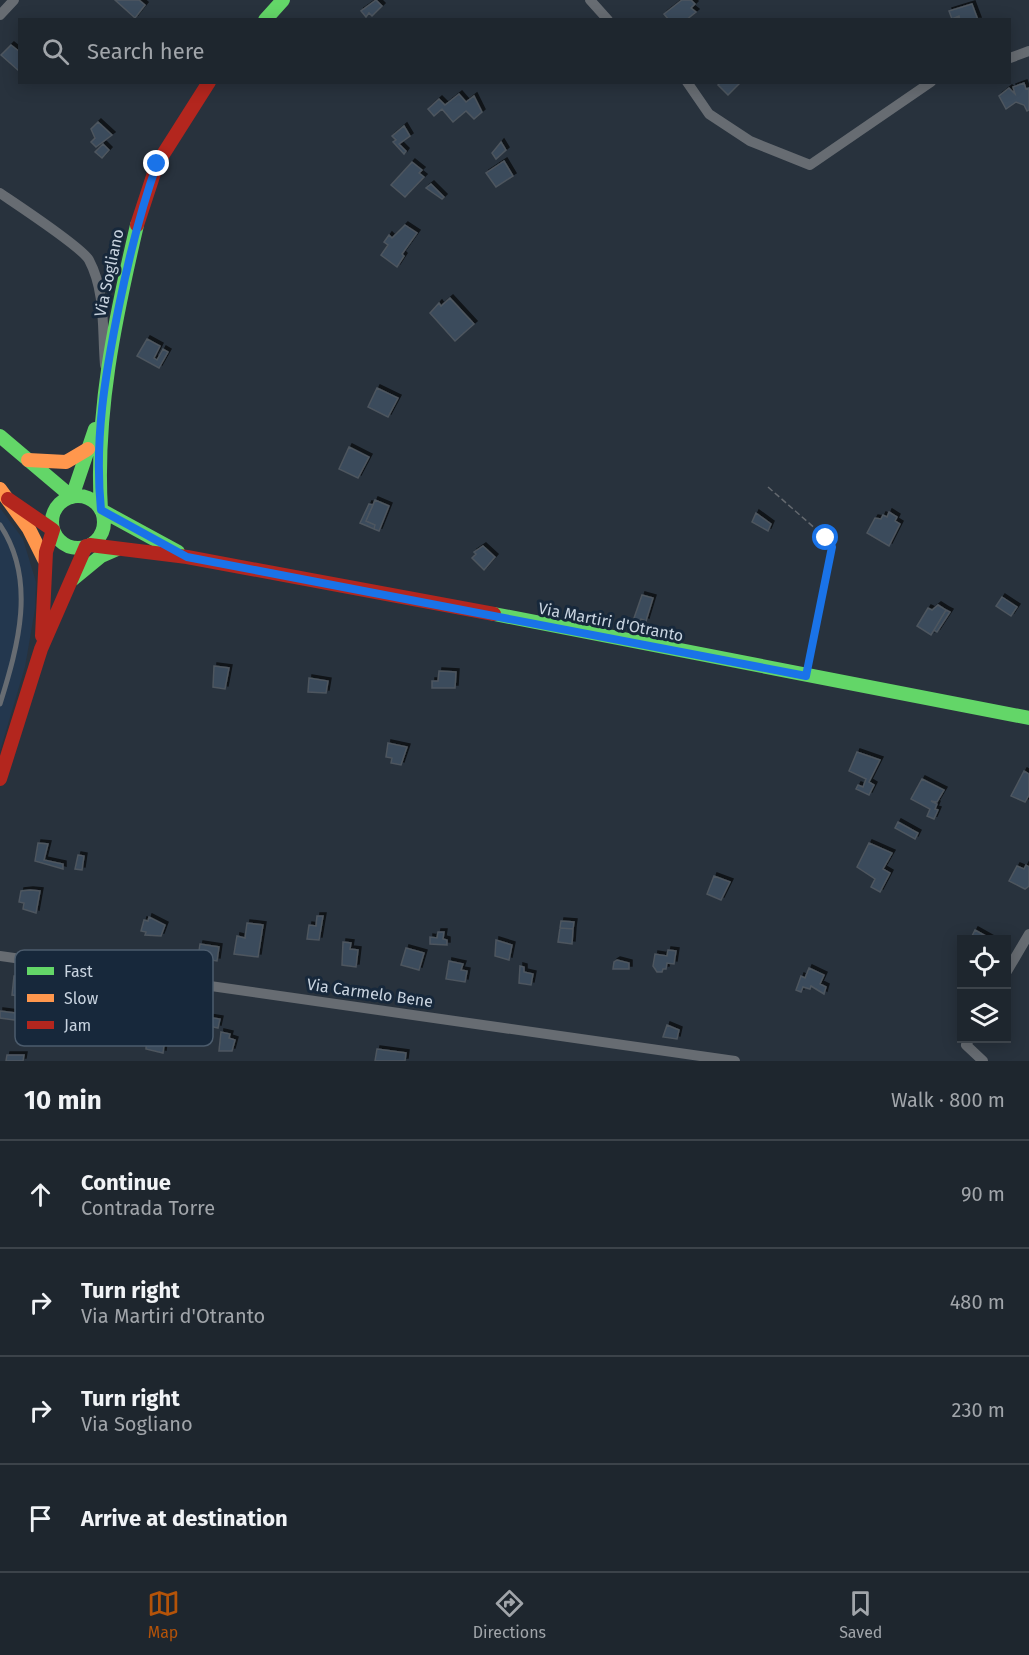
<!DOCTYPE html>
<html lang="en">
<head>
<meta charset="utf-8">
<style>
  :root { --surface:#1e262e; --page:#2b323a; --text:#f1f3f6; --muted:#a1a5aa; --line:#3c434a; --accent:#b45309 }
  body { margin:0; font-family:"Fira Sans",sans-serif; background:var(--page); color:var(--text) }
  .controls { position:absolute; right:18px; bottom:18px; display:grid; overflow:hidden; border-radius:0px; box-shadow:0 3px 15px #0003 }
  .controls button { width:54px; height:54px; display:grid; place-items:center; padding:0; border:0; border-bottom:2px solid var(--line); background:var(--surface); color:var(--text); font:30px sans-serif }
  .stop { position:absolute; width:18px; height:18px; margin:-14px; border:4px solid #1a73e8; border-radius:50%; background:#fff }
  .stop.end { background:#1a73e8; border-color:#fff; box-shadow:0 2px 6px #0008 }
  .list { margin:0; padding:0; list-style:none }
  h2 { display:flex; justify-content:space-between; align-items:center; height:78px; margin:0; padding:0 24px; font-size:26px }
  h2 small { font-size:20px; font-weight:400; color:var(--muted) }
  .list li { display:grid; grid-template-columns:39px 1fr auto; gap:18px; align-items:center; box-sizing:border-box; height:108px; padding:0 24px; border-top:2px solid var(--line) }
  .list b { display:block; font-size:22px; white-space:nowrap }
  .list p { margin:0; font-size:20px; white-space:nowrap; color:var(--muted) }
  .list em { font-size:20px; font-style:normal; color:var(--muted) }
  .icon { flex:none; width:33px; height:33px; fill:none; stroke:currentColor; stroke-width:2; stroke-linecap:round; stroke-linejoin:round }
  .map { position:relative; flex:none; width:1029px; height:1061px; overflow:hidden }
  .search { position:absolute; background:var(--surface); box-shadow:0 3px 15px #0003; left:18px; right:18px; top:18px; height:66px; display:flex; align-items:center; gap:15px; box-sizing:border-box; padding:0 21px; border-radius:0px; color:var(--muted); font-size:22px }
  .sheet { height:510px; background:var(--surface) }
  nav { display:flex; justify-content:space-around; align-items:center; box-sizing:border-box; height:84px; border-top:2px solid var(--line); background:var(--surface); font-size:16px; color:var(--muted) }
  nav a { display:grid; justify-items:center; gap:3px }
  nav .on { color:var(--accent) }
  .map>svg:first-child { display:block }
  .built { fill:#23374e }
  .building { fill:#3a4b5c; stroke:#4e565f; stroke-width:1.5; filter:url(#shadow) }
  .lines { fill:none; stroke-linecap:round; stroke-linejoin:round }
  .path { stroke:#64696f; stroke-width:1.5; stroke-dasharray:6 3; stroke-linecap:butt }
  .lane { stroke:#676c72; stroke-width:5 }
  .street { stroke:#676c72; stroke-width:10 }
  .fast { stroke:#63d668; stroke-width:14 }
  .slow { stroke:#ff974d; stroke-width:14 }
  .jam { stroke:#b3261e; stroke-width:14 }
  .route { stroke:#1a73e8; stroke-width:8 }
  .labels { text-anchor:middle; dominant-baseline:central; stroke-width:6; stroke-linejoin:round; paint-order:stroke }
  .street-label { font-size:16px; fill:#c9d4e0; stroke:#17283b }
  .key { fill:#17283b; stroke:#4c5c6d; stroke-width:1.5 }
  .key-label { font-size:16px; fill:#c9d4e0 }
</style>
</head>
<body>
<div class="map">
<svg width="1029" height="1061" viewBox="0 0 1029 1061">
  <defs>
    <filter id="shadow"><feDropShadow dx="3" dy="-3" stdDeviation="0" flood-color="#0009"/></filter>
  </defs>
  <rect width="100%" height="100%" fill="#28323d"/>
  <path class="built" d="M0,508l23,31 13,43 -1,27 -10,58 -25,84z"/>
  <path class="building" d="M115,0h24l6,5 -10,13z
    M376,0l6,6 -10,10 -3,-3 -3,4 -5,-6z
    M682,0h9l4,4 -4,4 5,4 -10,8h-17l-5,-6z
    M972,4l6,16h-18l-1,-4 -7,3 -3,-8z
    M11,45l9,7 -1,19 -18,-16z
    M721,82h20l-13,13 -10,-10z
    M1024,83l2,6 3,-1v22l-2,1 -3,-6 -8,-3 -10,7 -7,-13 10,-8 6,6 -2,-7z
    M459,94l7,8 8,-6 8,16 -8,7 -8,-8 -13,11 -11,-13 -8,7 -6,-7 11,-10 6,6z
    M98,122l14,13 -16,12 -5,-5 4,-4 -4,-9z
    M404,126l6,10 -11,8 7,7 -2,3 -11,-12 3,-2 -4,-4z
    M501,142l5,8 -10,9 -4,-6z
    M103,144l6,6 -7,8 -7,-6z
    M504,161l9,15 -17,11 -10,-14z
    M412,162l10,8 -3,3 5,4 -19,20 -14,-12z
    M431,184l13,13 -2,2 -16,-11z
    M405,225l12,8 -15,21 2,2 -7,11 -16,-12 7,-10 -4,-3 5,-7 3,3z
    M450,298l24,26 -19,17 -25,-28 9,-10 2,3z
    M147,339l13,7 -6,12 3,2 6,-11 5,3 -9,16 -22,-12z
    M377,388l21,10 -10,19 -20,-10z
    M349,447l20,10 -11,21 -19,-9z
    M375,500l14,6 -10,25 -5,-2 1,-4 -9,-4z
    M369,504l4,1 -7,16 9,4 -1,4 -14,-6z
    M889,512l8,5 -2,4 5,3 -11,22 -22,-13 8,-15 6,1 2,-4 4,2z
    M756,513l15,11 -3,7 -16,-9z
    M483,546l12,11 -11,13 -12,-12 4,-4 -2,-2z
    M642,595l11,3 -7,23 -5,-2 -2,7 -7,-2z
    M1002,597l15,10 -6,9 -15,-10z
    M938,605l8,5 -15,25 -14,-9 11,-18 4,2z
    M946,610l4,2 -13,20 -3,-2z
    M214,666l15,2 -4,21 -12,-2z
    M439,671l17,1 -1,16h-23v-7h6z
    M309,678l19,3 -2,12 -18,-1z
    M388,743l19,4 -6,18 -10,-2 1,-5 -6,-1z
    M857,752l23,8 -11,22 5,3 -5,10 -13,-6 2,-4 5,2 3,-8 -17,-8z
    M1024,771l5,3v21l-4,7 -14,-6z
    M922,779l22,11 -7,12 -6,-1 6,3 -2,5 3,1 -4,9 -7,-3 3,-7 -19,-10z
    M898,822l20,11 -3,6 -20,-11z
    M38,843l10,1 -4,16 19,4v5l-28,-8z
    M869,843l23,10 -9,16 7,4 -10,19 -9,-5 4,-8 -18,-12z
    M78,855l6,1 -2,14 -7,-1z
    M1026,865l3,2v19l-4,3 -16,-8 8,-15 7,3z
    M714,876l16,6 -9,18 -14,-6z
    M30,890l10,1 -4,22 -13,-4 1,-6 -5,-1 2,-11z
    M317,916h6l-4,24 -12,-1 2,-14 7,1z
    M149,917l16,8 -4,11 -16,-1 1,-3 -5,-1 3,-11 4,1z
    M561,921l13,1 -1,7 -13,-1z
    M247,923l16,2 -5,32 -24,-3 3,-18 8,2z
    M560,928l13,1 -1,15 -14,-2z
    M975,930l16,9 -20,-1z
    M438,932h6l-1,7 4,1v5l-17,-1v-7l7,1z
    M496,940l16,5 -3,15 -14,-4z
    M343,942l8,1 -1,6 8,1 -2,17 -14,-2z
    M200,944l19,3 -2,14 -19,-3z
    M406,948l18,5 -5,17 -18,-5z
    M668,950l8,1 -2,13 -7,-1 -1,6h-3l-1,3h-5l-4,-6 2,-12 12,2z
    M617,960l12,3v6h-16l1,-7z
    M449,961l14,3 -2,6 6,1 -2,11 -19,-3z
    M520,966l4,1v5l9,2 -2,11 -12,-2z
    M809,968l15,7 -4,9 6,3 -2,7 -13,-8 -1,3 -7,-2 -2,5 -5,-2 5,-14 4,2z
    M14,976l16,1 -3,20 -15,-2z
    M0,1011l23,3 -1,7 -22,-3z
    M207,1017l13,2 -2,9 -13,-3z
    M667,1025l12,5 -2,9 -14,-2z
    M221,1032l9,2 -1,4 6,2 -3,11h-13z
    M147,1033l18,4 -2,16 -17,-4z
    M377,1049l29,4 -1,8h-30z
    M7,1055h17l-1,6h-17z"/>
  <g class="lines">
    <path class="path" d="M768,487l58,51 6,9 -23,116"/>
    <path class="lane" d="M0,525c37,55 18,121 0,179"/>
    <path class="street" d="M590,0l18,20
      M0,15l14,-15
      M1010,58l19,-7
      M687,82l22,32 41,27 60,24 121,-83
      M0,193c16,11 82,54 89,67 17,32 13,70 16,105
      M0,956l735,105
      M1006,973l23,-39
      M970,1038l-4,7 17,16"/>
    <path class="fast" d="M265,20l18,-20
      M137,225c-22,94 -42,188 -36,285l77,42
      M0,436l72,61 23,-68
      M52 522a26 26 0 1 1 52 0a26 26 0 1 1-52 0Z
      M73,579l28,-23 16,-7
      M494,614l535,104"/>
    <path class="slow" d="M28,460l38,2 22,-13
      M0,489l29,40 15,30"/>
    <path class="jam" d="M137,225l20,-61 52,-82
      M8,499l45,31 -7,22 -4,84
      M90,545l97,12 307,57
      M0,779l41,-130 45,-103"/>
  </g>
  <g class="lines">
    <path class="route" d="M157,164c-17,47 -28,93 -38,142 -14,69 -25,134 -18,204l86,47 619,119 26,-129 -6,-9"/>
  </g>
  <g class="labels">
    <g class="street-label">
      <text transform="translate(109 273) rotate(-78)">Via Sogliano</text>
      <text transform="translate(611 622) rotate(11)">Via Martiri d'Otranto</text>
      <text transform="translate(370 993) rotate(8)">Via Carmelo Bene</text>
    </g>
  </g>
  <rect x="15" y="950" width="198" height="96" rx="9" class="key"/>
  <rect x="27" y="967" width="27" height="8" fill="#63d668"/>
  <rect x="27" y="994" width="27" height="8" fill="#ff974d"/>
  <rect x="27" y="1021" width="27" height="8" fill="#b3261e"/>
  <g class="key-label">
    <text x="64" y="977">Fast</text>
    <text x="64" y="1004">Slow</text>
    <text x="64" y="1031">Jam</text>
  </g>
</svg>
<div class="controls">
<button><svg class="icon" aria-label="locate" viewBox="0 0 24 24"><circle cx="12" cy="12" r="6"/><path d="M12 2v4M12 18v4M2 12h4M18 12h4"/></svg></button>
<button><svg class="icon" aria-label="layers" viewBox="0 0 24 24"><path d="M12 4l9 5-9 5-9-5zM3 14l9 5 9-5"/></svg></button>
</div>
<div class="stop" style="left:826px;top:538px"></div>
<div class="stop end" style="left:157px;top:164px"></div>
<div class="search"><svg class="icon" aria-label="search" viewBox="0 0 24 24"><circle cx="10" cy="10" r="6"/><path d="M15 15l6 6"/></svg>Search here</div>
</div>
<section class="sheet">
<h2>10 min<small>Walk · 800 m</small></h2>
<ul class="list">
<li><svg class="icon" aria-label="ahead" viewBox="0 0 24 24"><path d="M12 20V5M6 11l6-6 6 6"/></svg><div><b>Continue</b><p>Contrada Torre</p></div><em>90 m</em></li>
<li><svg class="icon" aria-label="right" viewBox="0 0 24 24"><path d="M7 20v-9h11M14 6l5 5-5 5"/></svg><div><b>Turn right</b><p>Via Martiri d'Otranto</p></div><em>480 m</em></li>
<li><svg class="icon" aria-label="right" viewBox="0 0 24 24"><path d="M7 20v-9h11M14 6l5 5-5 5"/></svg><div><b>Turn right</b><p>Via Sogliano</p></div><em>230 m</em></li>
<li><svg class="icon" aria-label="arrive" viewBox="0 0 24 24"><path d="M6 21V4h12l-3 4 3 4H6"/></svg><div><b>Arrive at destination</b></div></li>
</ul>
</section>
<nav>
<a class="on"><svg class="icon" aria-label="map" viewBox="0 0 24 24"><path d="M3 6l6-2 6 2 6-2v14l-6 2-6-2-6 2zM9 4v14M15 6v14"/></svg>Map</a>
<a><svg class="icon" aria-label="directions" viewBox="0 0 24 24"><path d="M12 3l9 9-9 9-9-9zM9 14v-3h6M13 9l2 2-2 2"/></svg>Directions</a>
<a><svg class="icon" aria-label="saved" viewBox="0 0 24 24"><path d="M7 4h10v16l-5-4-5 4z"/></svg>Saved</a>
</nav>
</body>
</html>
